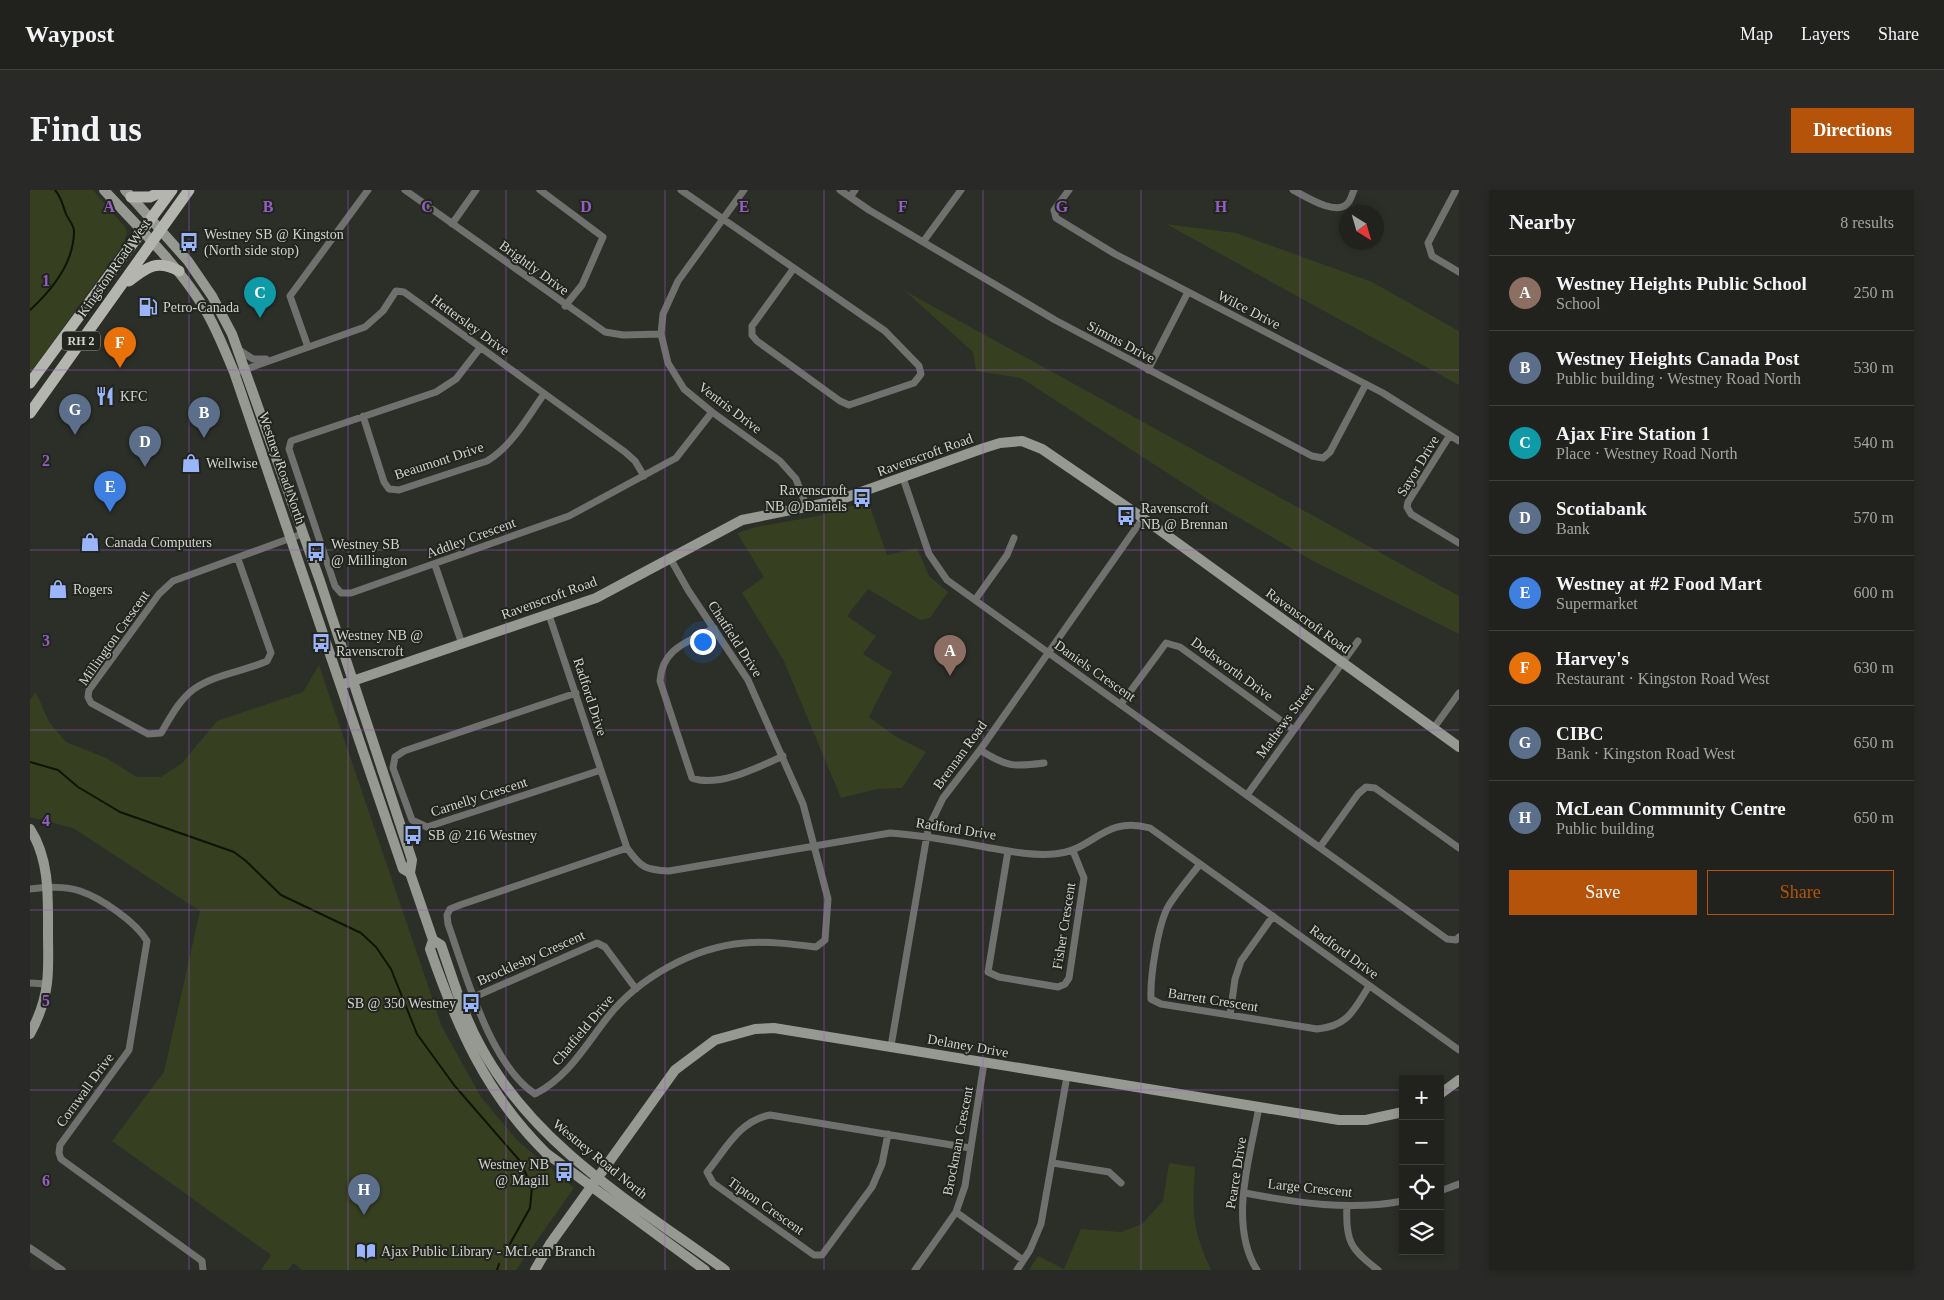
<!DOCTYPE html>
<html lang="en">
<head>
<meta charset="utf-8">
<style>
  :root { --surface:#21221e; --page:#292a27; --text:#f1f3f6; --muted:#a2a4a4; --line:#3e3f3c; --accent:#b45309 }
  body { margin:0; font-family:Georgia,serif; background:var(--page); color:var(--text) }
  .controls { position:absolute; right:15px; bottom:15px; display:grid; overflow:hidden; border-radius:0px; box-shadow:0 2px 8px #0003 }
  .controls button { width:45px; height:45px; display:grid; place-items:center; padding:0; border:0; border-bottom:1px solid var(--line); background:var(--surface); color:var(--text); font:25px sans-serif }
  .compass { position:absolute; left:1309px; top:15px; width:45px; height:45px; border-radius:50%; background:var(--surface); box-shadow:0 2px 8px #0003; rotate:143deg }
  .you { position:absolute; left:672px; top:451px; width:18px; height:18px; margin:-12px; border:4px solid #fff; border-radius:50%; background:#1a73e8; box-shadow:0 0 0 8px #1a73e833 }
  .badge { display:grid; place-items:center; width:32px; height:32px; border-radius:50%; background:var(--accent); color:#fff; font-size:16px; font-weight:700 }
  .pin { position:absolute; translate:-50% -41px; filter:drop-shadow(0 1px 2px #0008) }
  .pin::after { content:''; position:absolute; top:26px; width:18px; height:15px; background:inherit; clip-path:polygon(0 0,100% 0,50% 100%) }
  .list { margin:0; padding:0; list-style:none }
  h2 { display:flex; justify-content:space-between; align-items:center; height:65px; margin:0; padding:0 20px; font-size:21px }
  h2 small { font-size:16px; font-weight:400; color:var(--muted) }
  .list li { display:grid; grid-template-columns:32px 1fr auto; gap:15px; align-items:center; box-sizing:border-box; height:75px; padding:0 20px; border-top:1px solid var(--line) }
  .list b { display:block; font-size:19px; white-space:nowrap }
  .list p { margin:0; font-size:16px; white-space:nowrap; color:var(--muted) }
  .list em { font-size:16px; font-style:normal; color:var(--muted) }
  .actions { display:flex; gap:10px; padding:15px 20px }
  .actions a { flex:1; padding:11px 0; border:1px solid var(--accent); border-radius:0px; text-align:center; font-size:18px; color:var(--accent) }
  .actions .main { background:var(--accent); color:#fff }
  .icon { flex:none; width:28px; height:28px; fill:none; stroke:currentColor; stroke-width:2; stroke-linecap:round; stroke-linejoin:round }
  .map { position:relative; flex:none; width:1429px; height:1080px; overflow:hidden; border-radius:0px }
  header { display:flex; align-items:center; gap:30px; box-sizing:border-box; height:70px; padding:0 25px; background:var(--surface); border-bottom:1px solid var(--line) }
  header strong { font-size:24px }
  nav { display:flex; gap:28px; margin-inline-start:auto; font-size:18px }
  .intro { display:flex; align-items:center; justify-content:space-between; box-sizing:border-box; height:120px; padding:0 30px }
  h1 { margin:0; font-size:35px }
  .button { padding:12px 22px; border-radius:0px; background:var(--accent); color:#fff; font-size:18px; font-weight:700 }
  main { display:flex; gap:30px; padding:0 30px }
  aside { flex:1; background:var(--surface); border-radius:0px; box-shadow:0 2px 8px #0003 }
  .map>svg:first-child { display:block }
  .green { fill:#373f21 }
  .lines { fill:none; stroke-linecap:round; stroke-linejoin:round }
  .stream { stroke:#0f1400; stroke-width:2 }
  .street { stroke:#70716e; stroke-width:7 }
  .secondary { stroke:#969892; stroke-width:10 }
  .primary { stroke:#b3b5ae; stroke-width:11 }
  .grid { fill:none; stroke:#955ec4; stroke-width:1; stroke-opacity:0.55 }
  .labels { text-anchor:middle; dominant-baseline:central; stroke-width:4; stroke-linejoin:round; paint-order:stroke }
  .shield { fill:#22241e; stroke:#9d9e9a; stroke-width:1 }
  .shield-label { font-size:12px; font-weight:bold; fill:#d2d3cf }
  .poi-label { font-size:14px; fill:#d2d3cf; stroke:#22241e; text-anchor:start }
  .street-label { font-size:14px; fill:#d2d3cf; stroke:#22241e }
  .grid-label { font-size:16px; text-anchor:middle; font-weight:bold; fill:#955ec4; stroke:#22241e; stroke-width:4; stroke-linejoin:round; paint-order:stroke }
</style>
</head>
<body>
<header>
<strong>Waypost</strong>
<nav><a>Map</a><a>Layers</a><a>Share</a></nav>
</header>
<div class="intro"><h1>Find us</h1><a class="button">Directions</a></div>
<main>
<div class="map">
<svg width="1429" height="1080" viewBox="0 0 1429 1080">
  <rect width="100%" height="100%" fill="#2c2e28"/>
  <path class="green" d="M0,0h63l32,37 2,5 -3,11 -94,130z
    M1136,34l70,9 136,49 87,49v54z
    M875,101l554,305v38l-146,-73 -104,-61 -188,-122 -45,-7 -3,-19z
    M838,311l19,54 30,-7 12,28 19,16 -18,26 -10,2 -52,-31 -21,27 29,20 -13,18 29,18 -23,45 26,19 31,16 -24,36 -25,1 -36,9 -58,-139 -41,-66 22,-16 -27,-44 19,-6 62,-11z
    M289,475l123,362 39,70 36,43 57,48 -58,82h-214l-9,-7 -5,7h-27l10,-15 -159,-114 52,-69 36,-161 -127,-83 -43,-11v-117l6,-8 13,30 17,20 40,16 31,19h24l21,-14 35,-42 86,-29z
    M1139,973l26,4c-3,45 -3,61 16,103h-182l9,-14 26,13 17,-40 40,3 21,-8 21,-23z"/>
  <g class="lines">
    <path class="stream" d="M0,120c22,-20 44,-47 44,-79 0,-6 -6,-12 -8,-17 -4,-10 -4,-16 -11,-24
      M0,572l28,8 20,17 42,25 114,40 12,9 35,34 80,38 15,14 15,22 26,65 37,51 66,76 12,26 -2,21 -24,43
      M467,1080l2,-6"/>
    <path class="street" d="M375,0l200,142 18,3 38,-1
      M510,0l63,47 -21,48 -17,21
      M651,0l204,141 34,35 2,8 -7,9 -65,22 -9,-4 -83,-60 -5,-6v-9l42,-58
      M714,0l-66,91 -15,33 -2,20 7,29 16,26 28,23 68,49 16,18 11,29
      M810,0l29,20 186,110 257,136 11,2 7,-6 36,-68
      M1039,0l-15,20 2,8 59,36 268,139 76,48
      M1263,0c12,6 42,26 54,14 4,-3 5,-10 7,-14
      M1426,0l-28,53 4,13 27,16
      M820,7l5,-7
      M422,34l24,-34
      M893,52l38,-52
      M278,157l-18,-51 78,-106
      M450,158l-24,31 -20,13 -145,49 -2,8 46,137 6,7h10l218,-77 107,-58 36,-46
      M209,160l14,9h13
      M1118,180l40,-78
      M211,181l124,-44 18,-16 13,-20 8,1 221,160 10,9 9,15
      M333,226l21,66 5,7 10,1 88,-29c25,-15 40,-43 57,-67
      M1420,245l-42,67 -1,5 4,7 48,29
      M873,288l26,76 18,26 500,359 9,1 3,-3
      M208,369l33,94 -4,8c-24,11 -52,13 -73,28 -15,11 -24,29 -33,44l-13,1 -57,-31 -3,-6 1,-7 70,-96 14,-13 129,-47
      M405,375l27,79
      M945,410l32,-45 7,-17
      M519,425l78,233c14,20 19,22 42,23l221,-38c32,2 64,8 95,14 23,4 46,9 69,7 40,-3 49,-39 96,-26l309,222
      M684,438c-26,14 -52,20 -54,53l32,97c26,10 67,-11 91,-22
      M546,503l-172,58 -9,6 -2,11 19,52 15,7 174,-57
      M1091,514l45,-61 14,4 114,83
      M1403,539l26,-36
      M950,560c27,17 33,17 64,13
      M1217,605l111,-154
      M1290,657l38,-53 8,-7 9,1 84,60
      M597,658l-167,57 -10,4 -3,6 1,9c18,51 42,140 87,170 33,-17 50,-48 72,-76 31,-40 87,-71 137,-75 24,-2 48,1 72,4l9,-7 3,-41 -25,-95 -55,-124 -60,-90 -18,-32
      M978,661l-20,121 11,5 59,10 7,-3 4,-6 15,-100 -11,-27
      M1170,674c-10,13 -22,27 -31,41 -11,18 -19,72 -18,94l10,5 156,25c31,-3 37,-19 52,-43
      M0,699c14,-2 36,-3 50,2 21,7 56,31 67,50l-18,109 -69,95 -1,8 2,6 141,102 1,9
      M0,793l17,1
      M444,807l123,-54 8,4 31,42
      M1200,825l5,-36 6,-18 32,-45
      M861,856l37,-217 15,-31 37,-48 163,-232
      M858,944l-6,30 -10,23 -50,68h-8l-101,-72 -6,-11c19,-23 32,-51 63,-57l200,33
      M1023,973l56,9 12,11
      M1410,1001l19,-7
      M1215,1003c52,10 105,18 158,8
      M1317,1016c-2,35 4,44 31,64
      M926,1022l67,48
      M0,1058l32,22
      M885,1080l41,-58 9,-26 19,-123
      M987,1080l13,-20 11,-26 26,-148
      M1227,1080c-29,-46 -7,-113 2,-163"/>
    <path class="secondary" d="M74,0c33,36 70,71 97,113 14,21 23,46 33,69l169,497 7,4
      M95,0l63,71 24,35 20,38 88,247 92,279 -2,13 23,67 -3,9c27,78 56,145 116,204l159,117
      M311,495l255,-87 146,-78 94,-19 148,-53 16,-5 22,-2 20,8 101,69 316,229
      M0,639c20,31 18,69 18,104 0,17 1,34 -1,50 -2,18 -9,36 -17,51
      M403,750l8,5c12,34 22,70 40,102 54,100 155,158 244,223
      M1410,904l19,-14
      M505,1080l15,-26 125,-174 40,-30 40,-11 19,-1 565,92h27l37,-8"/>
    <path class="primary" d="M101,7h19l15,-7
      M99,91c18,-14 28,-22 50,-10
      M0,193l142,-193
      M0,223l159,-223"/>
  </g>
  <path class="grid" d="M159,0v1080M318,0v1080M476,0v1080M635,0v1080M794,0v1080M953,0v1080M1111,0v1080M1270,0v1080M0,180h1429M0,360h1429M0,540h1429M0,720h1429M0,900h1373M1410,900h19"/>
  <defs>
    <g id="bus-bare" transform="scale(1.5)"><path d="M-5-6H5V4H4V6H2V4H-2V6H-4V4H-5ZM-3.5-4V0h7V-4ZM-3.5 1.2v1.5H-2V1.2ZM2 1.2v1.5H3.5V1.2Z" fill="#9bb5fd" stroke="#22241e" stroke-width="2.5" paint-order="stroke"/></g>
    <g id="fuel-bare" transform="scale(1.5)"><path d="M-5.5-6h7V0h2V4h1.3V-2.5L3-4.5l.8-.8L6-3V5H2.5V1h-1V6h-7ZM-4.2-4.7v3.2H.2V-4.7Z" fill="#9bb5fd" stroke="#22241e" stroke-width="2.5" paint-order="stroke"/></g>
    <g id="restaurant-bare" transform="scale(1.5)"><path d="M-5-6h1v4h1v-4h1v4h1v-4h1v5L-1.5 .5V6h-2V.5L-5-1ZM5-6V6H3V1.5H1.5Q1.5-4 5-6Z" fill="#9bb5fd" stroke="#22241e" stroke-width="2.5" paint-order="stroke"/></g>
    <g id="shop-bare" transform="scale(1.5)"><path d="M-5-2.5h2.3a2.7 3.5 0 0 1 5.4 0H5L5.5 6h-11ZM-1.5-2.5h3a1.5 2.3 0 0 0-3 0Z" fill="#9bb5fd" stroke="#22241e" stroke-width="2.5" paint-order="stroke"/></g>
    <g id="library-bare" transform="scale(1.5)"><path d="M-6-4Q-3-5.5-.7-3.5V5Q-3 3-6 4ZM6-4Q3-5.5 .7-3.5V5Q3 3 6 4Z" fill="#9bb5fd" stroke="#22241e" stroke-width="2.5" paint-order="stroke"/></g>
  </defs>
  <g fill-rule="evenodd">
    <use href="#bus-bare" x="159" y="52"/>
    <use href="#fuel-bare" x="118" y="117"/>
    <use href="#restaurant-bare" x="75" y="206"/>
    <use href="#shop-bare" x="161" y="273"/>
    <use href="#bus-bare" x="832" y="308"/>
    <use href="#bus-bare" x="1096" y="326"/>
    <use href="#shop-bare" x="60" y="352"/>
    <use href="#bus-bare" x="286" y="362"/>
    <use href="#shop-bare" x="28" y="399"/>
    <use href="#bus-bare" x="291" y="453"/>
    <use href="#bus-bare" x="383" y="645"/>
    <use href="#bus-bare" x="441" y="813"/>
    <use href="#bus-bare" x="534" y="982"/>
    <use href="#library-bare" x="336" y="1061"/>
  </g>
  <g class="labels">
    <rect class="shield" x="32" y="141.5" width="38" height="19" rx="4"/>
    <g class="shield-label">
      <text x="51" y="151">RH 2</text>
    </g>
    <g class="poi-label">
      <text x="174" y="44">Westney SB @ Kingston<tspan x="174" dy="16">(North side stop)</tspan></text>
      <text x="133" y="117">Petro-Canada</text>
      <text x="90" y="206">KFC</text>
      <text x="176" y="273">Wellwise</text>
      <text x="817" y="300" text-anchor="end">Ravenscroft<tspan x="817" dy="16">NB @ Daniels</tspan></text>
      <text x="1111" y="318">Ravenscroft<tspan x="1111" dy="16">NB @ Brennan</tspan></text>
      <text x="75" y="352">Canada Computers</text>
      <text x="301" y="354">Westney SB<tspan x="301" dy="16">@ Millington</tspan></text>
      <text x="43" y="399">Rogers</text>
      <text x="306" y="445">Westney NB @<tspan x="306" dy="16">Ravenscroft</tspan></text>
      <text x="398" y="645">SB @ 216 Westney</text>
      <text x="426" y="813" text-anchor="end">SB @ 350 Westney</text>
      <text x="519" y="974" text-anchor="end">Westney NB<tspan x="519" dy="16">@ Magill</tspan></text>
      <text x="351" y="1061">Ajax Public Library - McLean Branch</text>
    </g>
    <g class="street-label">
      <text transform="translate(84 78) rotate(-55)">Kingston Road West</text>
      <text transform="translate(504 78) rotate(36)">Brightly Drive</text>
      <text transform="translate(1219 120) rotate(27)">Wilce Drive</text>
      <text transform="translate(440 135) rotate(36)">Hettersley Drive</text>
      <text transform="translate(1091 152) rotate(28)">Simms Drive</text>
      <text transform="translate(700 218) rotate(37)">Ventris Drive</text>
      <text transform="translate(895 265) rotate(-20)">Ravenscroft Road</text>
      <text transform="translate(409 271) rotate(-18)">Beaumont Drive</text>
      <text transform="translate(1388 276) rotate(-59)">Sayor Drive</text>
      <text transform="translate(252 278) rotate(71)">Westney Road North</text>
      <text transform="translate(441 348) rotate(-20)">Addley Crescent</text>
      <text transform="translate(519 408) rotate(-20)">Ravenscroft Road</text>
      <text transform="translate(1278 431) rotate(36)">Ravenscroft Road</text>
      <text transform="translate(84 448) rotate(-55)">Millington Crescent</text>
      <text transform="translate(705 449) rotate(57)">Chatfield Drive</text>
      <text transform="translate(1202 479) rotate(36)">Dodsworth Drive</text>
      <text transform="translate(1065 481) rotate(35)">Daniels Crescent</text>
      <text transform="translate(560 507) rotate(72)">Radford Drive</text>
      <text transform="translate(1255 531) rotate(-54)">Mathews Street</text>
      <text transform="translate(930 565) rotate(-54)">Brennan Road</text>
      <text transform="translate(449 607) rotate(-18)">Carnelly Crescent</text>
      <text transform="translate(926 639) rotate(9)">Radford Drive</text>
      <text transform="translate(1034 736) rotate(-81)">Fisher Crescent</text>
      <text transform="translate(1314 762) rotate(36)">Radford Drive</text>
      <text transform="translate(501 768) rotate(-24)">Brocklesby Crescent</text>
      <text transform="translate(1183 810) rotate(9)">Barrett Crescent</text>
      <text transform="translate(553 840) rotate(-50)">Chatfield Drive</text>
      <text transform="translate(938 856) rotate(10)">Delaney Drive</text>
      <text transform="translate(55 900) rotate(-54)">Cornwall Drive</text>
      <text transform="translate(928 951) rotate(-79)">Brockman Crescent</text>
      <text transform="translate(570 969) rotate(39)">Westney Road North</text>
      <text transform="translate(1206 983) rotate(-81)">Pearce Drive</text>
      <text transform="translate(1280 998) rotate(6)">Large Crescent</text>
      <text transform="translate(736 1016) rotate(35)">Tipton Crescent</text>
    </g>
  </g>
  <g class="grid-label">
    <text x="79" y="22">A</text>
    <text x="238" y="22">B</text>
    <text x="397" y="22">C</text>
    <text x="556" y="22">D</text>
    <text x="714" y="22">E</text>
    <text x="873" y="22">F</text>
    <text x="1032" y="22">G</text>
    <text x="1191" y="22">H</text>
    <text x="16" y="96">1</text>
    <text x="16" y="276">2</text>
    <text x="16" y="456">3</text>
    <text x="16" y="636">4</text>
    <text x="16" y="816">5</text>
    <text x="16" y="996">6</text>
  </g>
</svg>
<div class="controls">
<button>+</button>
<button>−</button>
<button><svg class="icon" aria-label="locate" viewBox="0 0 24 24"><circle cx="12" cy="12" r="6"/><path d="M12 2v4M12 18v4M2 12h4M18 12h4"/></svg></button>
<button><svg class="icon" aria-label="layers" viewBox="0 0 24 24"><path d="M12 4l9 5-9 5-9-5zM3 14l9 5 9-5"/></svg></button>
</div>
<svg class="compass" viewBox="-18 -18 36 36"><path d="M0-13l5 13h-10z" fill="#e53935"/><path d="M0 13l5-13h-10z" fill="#a2a4a4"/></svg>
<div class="you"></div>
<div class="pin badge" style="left:920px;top:486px;background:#8d6e63">A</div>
<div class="pin badge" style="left:174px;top:248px;background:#5c6f8a">B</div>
<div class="pin badge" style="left:230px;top:128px;background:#0f9aa8">C</div>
<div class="pin badge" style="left:115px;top:277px;background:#5c6f8a">D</div>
<div class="pin badge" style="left:80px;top:322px;background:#3f7fe0">E</div>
<div class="pin badge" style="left:90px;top:178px;background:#e8710a">F</div>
<div class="pin badge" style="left:45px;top:245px;background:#5c6f8a">G</div>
<div class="pin badge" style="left:334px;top:1025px;background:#5c6f8a">H</div>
</div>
<aside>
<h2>Nearby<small>8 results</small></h2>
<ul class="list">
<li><span class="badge" style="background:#8d6e63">A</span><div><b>Westney Heights Public School</b><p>School</p></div><em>250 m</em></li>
<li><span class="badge" style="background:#5c6f8a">B</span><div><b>Westney Heights Canada Post</b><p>Public building · Westney Road North</p></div><em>530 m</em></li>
<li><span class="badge" style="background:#0f9aa8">C</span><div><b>Ajax Fire Station 1</b><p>Place · Westney Road North</p></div><em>540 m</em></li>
<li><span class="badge" style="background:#5c6f8a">D</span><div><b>Scotiabank</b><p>Bank</p></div><em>570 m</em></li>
<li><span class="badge" style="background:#3f7fe0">E</span><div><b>Westney at #2 Food Mart</b><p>Supermarket</p></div><em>600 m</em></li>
<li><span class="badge" style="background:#e8710a">F</span><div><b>Harvey's</b><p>Restaurant · Kingston Road West</p></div><em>630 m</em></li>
<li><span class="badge" style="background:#5c6f8a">G</span><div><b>CIBC</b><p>Bank · Kingston Road West</p></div><em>650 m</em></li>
<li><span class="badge" style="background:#5c6f8a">H</span><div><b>McLean Community Centre</b><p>Public building</p></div><em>650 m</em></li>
</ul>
<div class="actions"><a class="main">Save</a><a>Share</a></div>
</aside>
</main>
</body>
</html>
